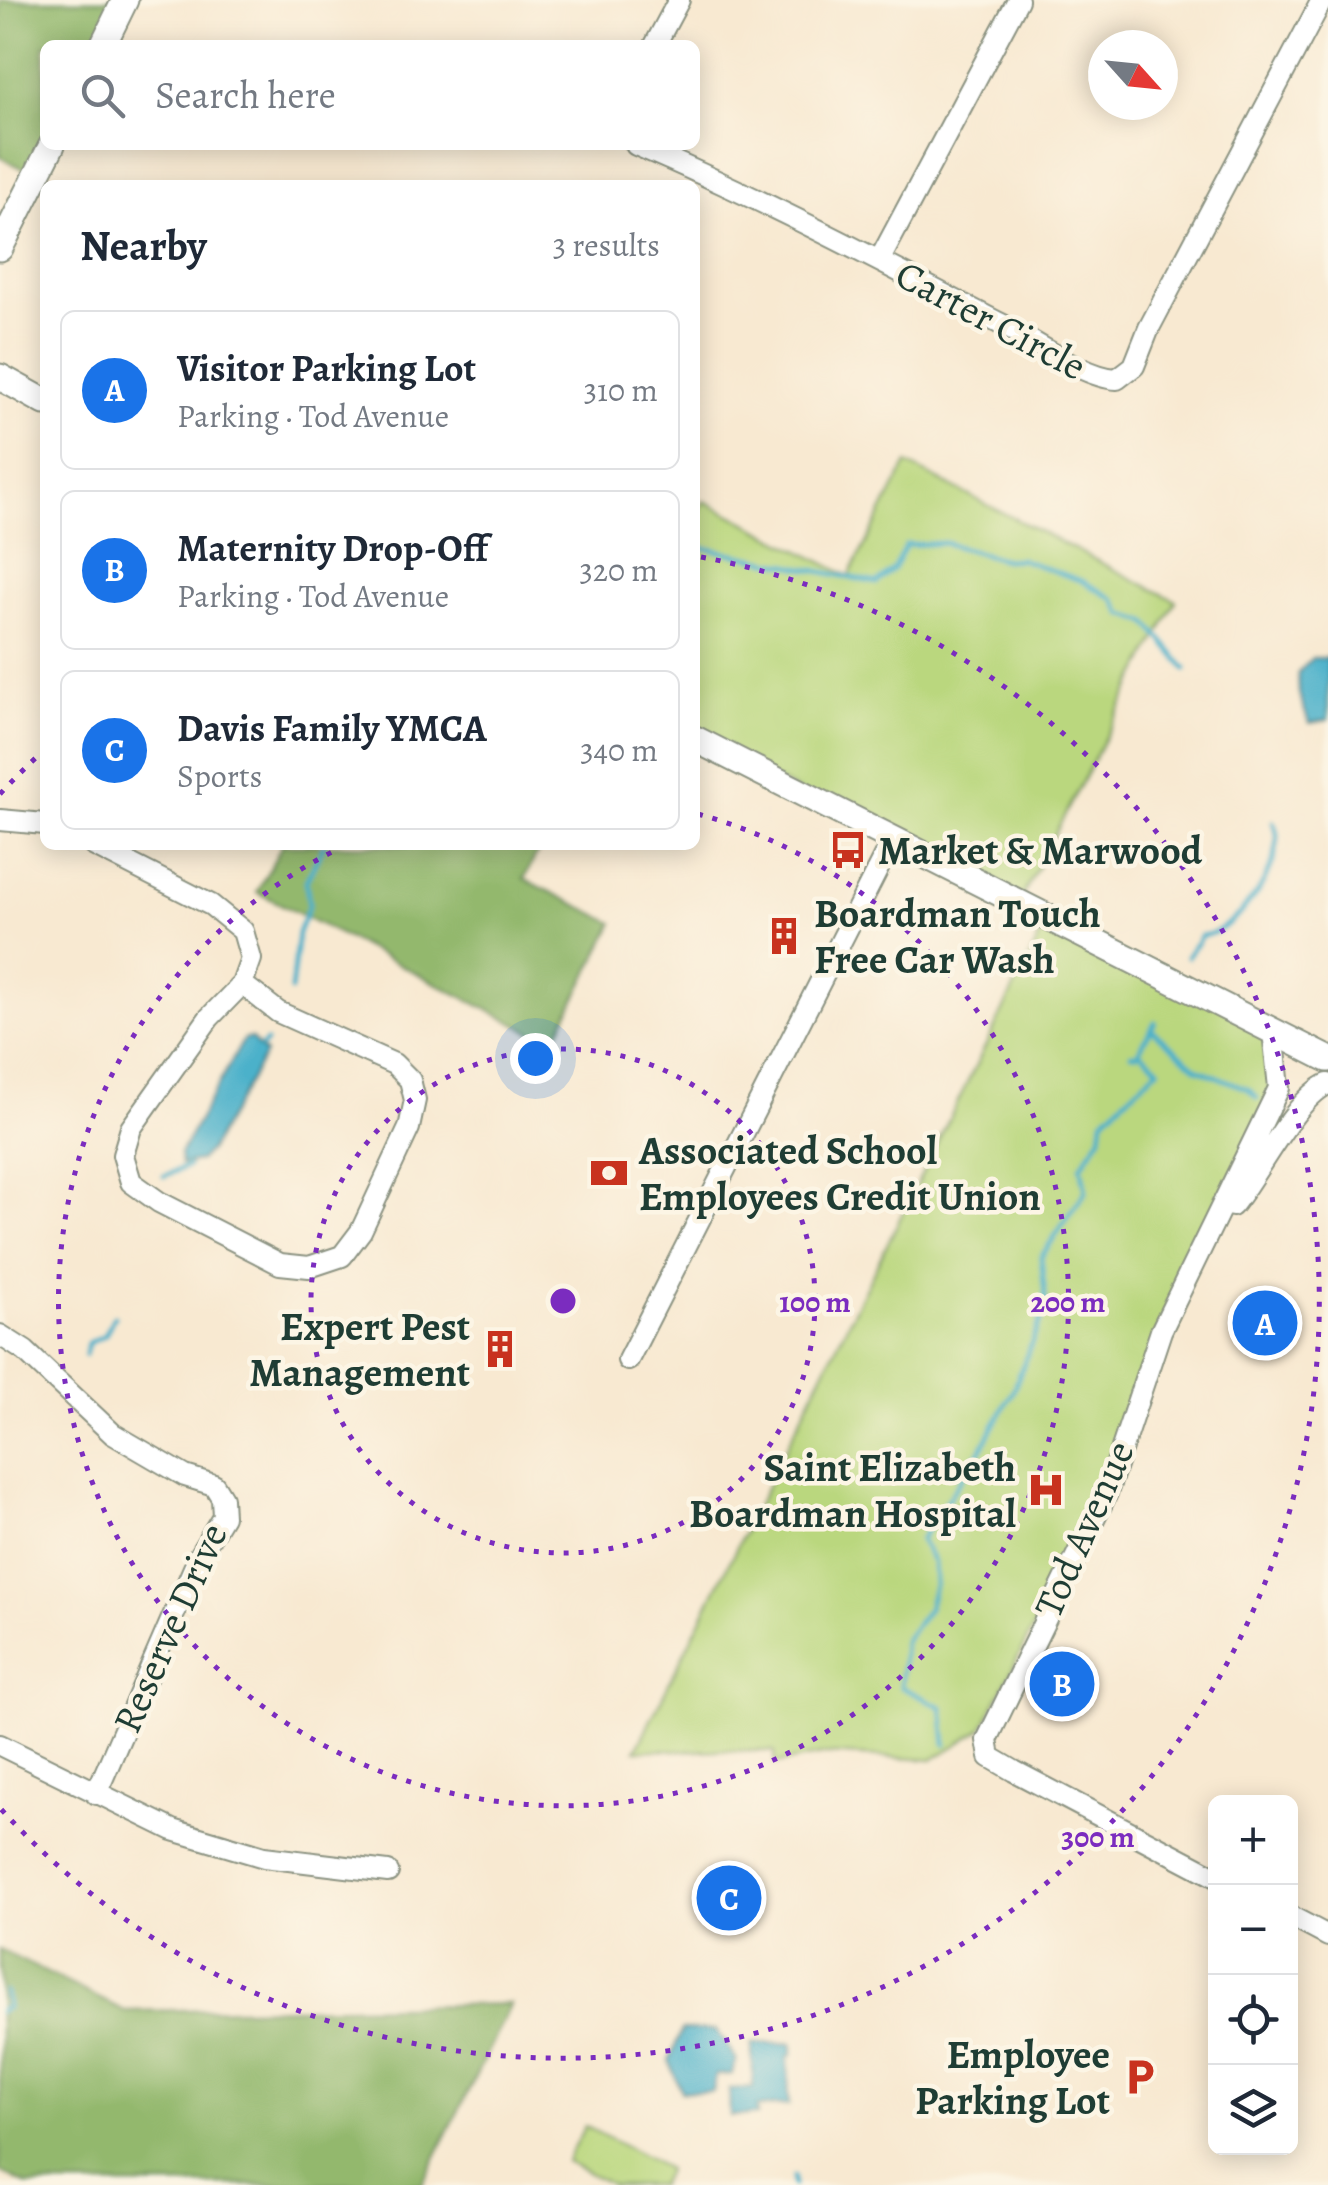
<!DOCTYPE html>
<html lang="en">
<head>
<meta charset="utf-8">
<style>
  :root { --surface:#fff; --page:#f6f6f7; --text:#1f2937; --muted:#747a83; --line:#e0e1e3; --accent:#1a73e8 }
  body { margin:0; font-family:Alegreya,serif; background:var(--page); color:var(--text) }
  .controls { position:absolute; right:30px; bottom:30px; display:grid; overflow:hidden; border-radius:15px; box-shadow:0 5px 25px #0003 }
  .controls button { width:90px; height:90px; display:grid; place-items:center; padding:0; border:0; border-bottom:2px solid var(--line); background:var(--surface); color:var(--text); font:50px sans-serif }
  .compass { position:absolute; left:1088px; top:30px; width:90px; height:90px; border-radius:50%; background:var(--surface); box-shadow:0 5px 25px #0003; rotate:117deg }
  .you { position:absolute; left:535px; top:1058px; width:35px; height:35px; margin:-25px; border:8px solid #fff; border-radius:50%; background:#1a73e8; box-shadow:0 0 0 15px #1a73e833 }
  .badge { display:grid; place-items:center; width:65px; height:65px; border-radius:50%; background:var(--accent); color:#fff; font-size:32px; font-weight:700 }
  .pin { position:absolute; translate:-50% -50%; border:5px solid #fff; box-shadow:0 2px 10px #0006 }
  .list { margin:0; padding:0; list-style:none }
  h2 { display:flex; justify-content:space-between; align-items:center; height:130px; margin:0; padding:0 40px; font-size:42px }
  h2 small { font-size:32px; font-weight:400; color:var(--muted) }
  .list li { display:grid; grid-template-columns:65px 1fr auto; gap:30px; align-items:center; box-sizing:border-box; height:160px; margin:0 20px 20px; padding:0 20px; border:2px solid var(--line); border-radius:15px }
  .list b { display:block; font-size:38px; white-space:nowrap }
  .list p { margin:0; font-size:32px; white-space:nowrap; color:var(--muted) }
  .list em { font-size:32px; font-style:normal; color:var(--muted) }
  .icon { flex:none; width:55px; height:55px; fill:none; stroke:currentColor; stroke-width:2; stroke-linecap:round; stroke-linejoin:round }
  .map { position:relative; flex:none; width:1328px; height:2185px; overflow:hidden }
  .search { position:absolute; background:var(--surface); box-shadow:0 5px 25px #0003; left:40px; top:40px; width:660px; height:110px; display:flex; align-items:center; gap:25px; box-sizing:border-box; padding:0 35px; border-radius:15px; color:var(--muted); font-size:38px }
  .panel { position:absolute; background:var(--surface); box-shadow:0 5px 25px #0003; left:40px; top:180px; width:660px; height:670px; border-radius:15px }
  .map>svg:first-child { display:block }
  .green { fill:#bad77e; stroke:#6c8a59; stroke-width:2.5 }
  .forest { fill:#93b86d; stroke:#597a50; stroke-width:2.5 }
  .water { fill:#4bb1ca; stroke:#35777f; stroke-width:2.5 }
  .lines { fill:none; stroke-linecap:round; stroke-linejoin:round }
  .stream { stroke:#4bb1ca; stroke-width:5 }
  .minor-casing { stroke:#8c9382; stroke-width:24 }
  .major-casing { stroke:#8c9382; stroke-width:29 }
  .minor { stroke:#fff; stroke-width:20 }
  .major { stroke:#fff; stroke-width:25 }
  .ring { fill:none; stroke:#7b2cbf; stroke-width:5; stroke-dasharray:5 10 }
  .labels { text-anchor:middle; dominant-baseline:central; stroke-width:9; stroke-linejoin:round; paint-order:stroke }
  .street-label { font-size:40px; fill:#1f3d34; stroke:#fcf5e5 }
  .poi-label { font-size:40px; font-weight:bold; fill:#1f3d34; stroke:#fcf5e5; text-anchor:start }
  .centre { fill:#7b2cbf; stroke:#fcf5e5; stroke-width:5 }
  .ring-label { font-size:30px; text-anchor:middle; font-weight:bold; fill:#7b2cbf; stroke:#fcf5e5; stroke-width:9; stroke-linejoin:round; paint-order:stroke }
</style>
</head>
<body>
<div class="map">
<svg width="1328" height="2185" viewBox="0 0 1328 2185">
  <rect width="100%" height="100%" fill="#fcf5e5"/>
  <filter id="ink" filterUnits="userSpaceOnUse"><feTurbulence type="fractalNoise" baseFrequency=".01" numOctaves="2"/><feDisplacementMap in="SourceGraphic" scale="20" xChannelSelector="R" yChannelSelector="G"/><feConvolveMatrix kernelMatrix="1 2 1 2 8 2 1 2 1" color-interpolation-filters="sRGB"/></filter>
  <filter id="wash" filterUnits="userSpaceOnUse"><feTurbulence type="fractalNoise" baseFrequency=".0048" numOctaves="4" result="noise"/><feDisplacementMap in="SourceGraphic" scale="40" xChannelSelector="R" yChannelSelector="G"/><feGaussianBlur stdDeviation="2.25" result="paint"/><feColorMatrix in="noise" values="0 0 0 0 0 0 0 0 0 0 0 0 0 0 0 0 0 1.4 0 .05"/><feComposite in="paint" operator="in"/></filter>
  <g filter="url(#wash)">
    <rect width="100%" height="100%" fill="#f8e9d1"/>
    <path class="green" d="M907,464l269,137 -157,302 -324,-164v-220l9,-18 145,75z
      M1049,918l224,113v58l-154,345 -36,95 -101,200 -50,31 -104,-6 -53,10 -1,-13 -138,-1z
      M585,2126l82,43 -8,16h-48l-45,-24z"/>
    <path class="forest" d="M0,0h125l-22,45h-58v100l-7,31 -38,-19z
      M282,845h259l-17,34 90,44 -61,120 -296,-151z
      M0,1950l125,61 386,-7 -89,181h-395l-27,-13z"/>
    <path class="water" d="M1312,658h16v62l-19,3 -10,-29 -1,-21z
      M251,1038l14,16 -56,97 -10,10 -18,3 -1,-11 64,-114z
      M682,2030h34l21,30 -5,14 -16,1 -3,17 -32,-1 -12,-31z
      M792,2043v12l-4,1 1,49 -32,2v8l-27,1 -1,-27 24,-1 -1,-44z"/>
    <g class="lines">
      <path class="stream" d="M695,546l182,37 17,-15 12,-23 39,-2 60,17 15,-1 62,22 32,18 9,15 24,8 39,47
        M1187,957l14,-21c37,-3 92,-81 72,-114
        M291,990l7,-57 11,-28 -3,-24 18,-36
        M1151,1029l47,40 50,20 9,9
        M262,1046l4,-4
        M1131,1054h6l18,-32
        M164,1176l24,-10
        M85,1355l3,-12 17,-8 9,-19
        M946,1744l-4,-37 -41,-20 3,-46 24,-32 7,-27 -1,-19 -14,-23 62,-92 31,-57 33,-85 -5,-49 45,-66 -5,-25 20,-30 2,-17 56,-51 -20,-17
        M0,2011l7,-4 -2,-15
        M793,2177v8"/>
    </g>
  </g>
  <g filter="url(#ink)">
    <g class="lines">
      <g class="minor-casing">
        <path id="minor" d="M655,45l24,-45
          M636,145c125,53 245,117 365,179 32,16 84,54 116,55l17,-13 15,-38 173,-328
          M879,261l139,-261
          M0,820l45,4
          M93,845l118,60 32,26 8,28 -9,25 -33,34 -78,110 -8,27 8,27 28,20 121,62 29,3 33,-11 19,-25 48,-103 6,-28 -5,-20 -16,-16 -116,-52 -36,-28
          M1232,1206c26,-32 63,-108 96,-122
          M0,1335l25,16 88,83 72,42 29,9 8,13 1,18 -23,38 -104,240
          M628,1360l265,-521
          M0,1745l173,85 91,27 124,15
          M1216,1877l-202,-106 -24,-14 -3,-17 120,-247 54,-162 118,-243 -6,-57
          M1290,1916l38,20"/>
      </g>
      <g class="major-casing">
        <path id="major" d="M103,45l22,-45
          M0,248l52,-103
          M0,377l45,25
          M695,739l633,320"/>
      </g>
      <use href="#minor" class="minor"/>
      <use href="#major" class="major"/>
    </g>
  </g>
  <g class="ring">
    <circle cx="563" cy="1301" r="252"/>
    <path d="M698 814A505 505 0 1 1 346 845"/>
    <path d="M0 794A757 757 0 0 1 42 752M701 557A757 757 0 1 1 0 1808"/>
  </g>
  <defs>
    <g id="bus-bare" transform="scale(3)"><path d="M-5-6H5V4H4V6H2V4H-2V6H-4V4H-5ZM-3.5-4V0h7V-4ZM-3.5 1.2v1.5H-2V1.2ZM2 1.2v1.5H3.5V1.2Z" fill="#c8321e" stroke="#fcf5e5" stroke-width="2.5" paint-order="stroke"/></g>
    <g id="building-bare" transform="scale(3)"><path d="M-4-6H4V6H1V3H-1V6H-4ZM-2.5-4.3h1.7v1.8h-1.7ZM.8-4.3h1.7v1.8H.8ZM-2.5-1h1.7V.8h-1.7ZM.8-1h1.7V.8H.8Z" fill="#c8321e" stroke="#fcf5e5" stroke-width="2.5" paint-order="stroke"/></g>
    <g id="bank-bare" transform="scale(3)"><path d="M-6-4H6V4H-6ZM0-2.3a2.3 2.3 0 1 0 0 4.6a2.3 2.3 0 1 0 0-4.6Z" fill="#c8321e" stroke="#fcf5e5" stroke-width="2.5" paint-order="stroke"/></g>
    <g id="hospital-bare" transform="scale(3)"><path d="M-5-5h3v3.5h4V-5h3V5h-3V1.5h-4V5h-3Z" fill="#c8321e" stroke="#fcf5e5" stroke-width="2.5" paint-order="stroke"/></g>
    <g id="parking-bare" transform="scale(3)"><path d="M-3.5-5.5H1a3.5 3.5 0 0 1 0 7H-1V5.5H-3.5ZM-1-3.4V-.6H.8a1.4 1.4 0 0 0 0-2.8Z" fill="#c8321e" stroke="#fcf5e5" stroke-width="2.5" paint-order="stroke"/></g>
  </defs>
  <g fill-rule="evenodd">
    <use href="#bus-bare" x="848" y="850"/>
    <use href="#building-bare" x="784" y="936"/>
    <use href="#bank-bare" x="609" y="1173"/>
    <use href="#building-bare" x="500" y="1349"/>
    <use href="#hospital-bare" x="1046" y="1490"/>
    <use href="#parking-bare" x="1140" y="2077"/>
  </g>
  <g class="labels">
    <g class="street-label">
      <text transform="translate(991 320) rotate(28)">Carter Circle</text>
      <text transform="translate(1084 1529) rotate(-66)">Tod Avenue</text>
      <text transform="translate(170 1628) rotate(-66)">Reserve Drive</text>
    </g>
    <g class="poi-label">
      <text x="878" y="850">Market &amp; Marwood</text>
      <text x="814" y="913">Boardman Touch<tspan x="814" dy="46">Free Car Wash</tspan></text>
      <text x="639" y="1150">Associated School<tspan x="639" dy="46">Employees Credit Union</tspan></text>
      <text x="470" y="1326" text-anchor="end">Expert Pest<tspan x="470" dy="46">Management</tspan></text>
      <text x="1016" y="1467" text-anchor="end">Saint Elizabeth<tspan x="1016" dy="46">Boardman Hospital</tspan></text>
      <text x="1110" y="2054" text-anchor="end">Employee<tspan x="1110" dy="46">Parking Lot</tspan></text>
    </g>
  </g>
  <circle cx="563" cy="1301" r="15" class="centre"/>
  <g class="ring-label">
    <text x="815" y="1312">100 m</text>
    <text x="1068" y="1312">200 m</text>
    <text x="1098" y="1847">300 m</text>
  </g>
</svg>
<div class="controls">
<button>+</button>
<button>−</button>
<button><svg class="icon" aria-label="locate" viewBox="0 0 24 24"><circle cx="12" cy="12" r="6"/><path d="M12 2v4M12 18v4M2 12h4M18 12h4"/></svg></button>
<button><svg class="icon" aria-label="layers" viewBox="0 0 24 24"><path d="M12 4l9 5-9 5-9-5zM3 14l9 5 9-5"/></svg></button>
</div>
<svg class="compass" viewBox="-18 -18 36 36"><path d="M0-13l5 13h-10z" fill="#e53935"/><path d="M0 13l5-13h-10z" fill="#747a83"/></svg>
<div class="you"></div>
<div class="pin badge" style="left:1265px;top:1323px">A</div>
<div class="pin badge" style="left:1062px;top:1684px">B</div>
<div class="pin badge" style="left:729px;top:1898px">C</div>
<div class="search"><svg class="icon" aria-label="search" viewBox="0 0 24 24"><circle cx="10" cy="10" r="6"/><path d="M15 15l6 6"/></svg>Search here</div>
<section class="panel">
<h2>Nearby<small>3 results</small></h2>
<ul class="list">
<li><span class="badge">A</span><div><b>Visitor Parking Lot</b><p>Parking · Tod Avenue</p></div><em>310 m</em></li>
<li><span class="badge">B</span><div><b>Maternity Drop-Off</b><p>Parking · Tod Avenue</p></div><em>320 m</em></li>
<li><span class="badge">C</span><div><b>Davis Family YMCA</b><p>Sports</p></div><em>340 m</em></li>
</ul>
</section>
</div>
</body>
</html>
